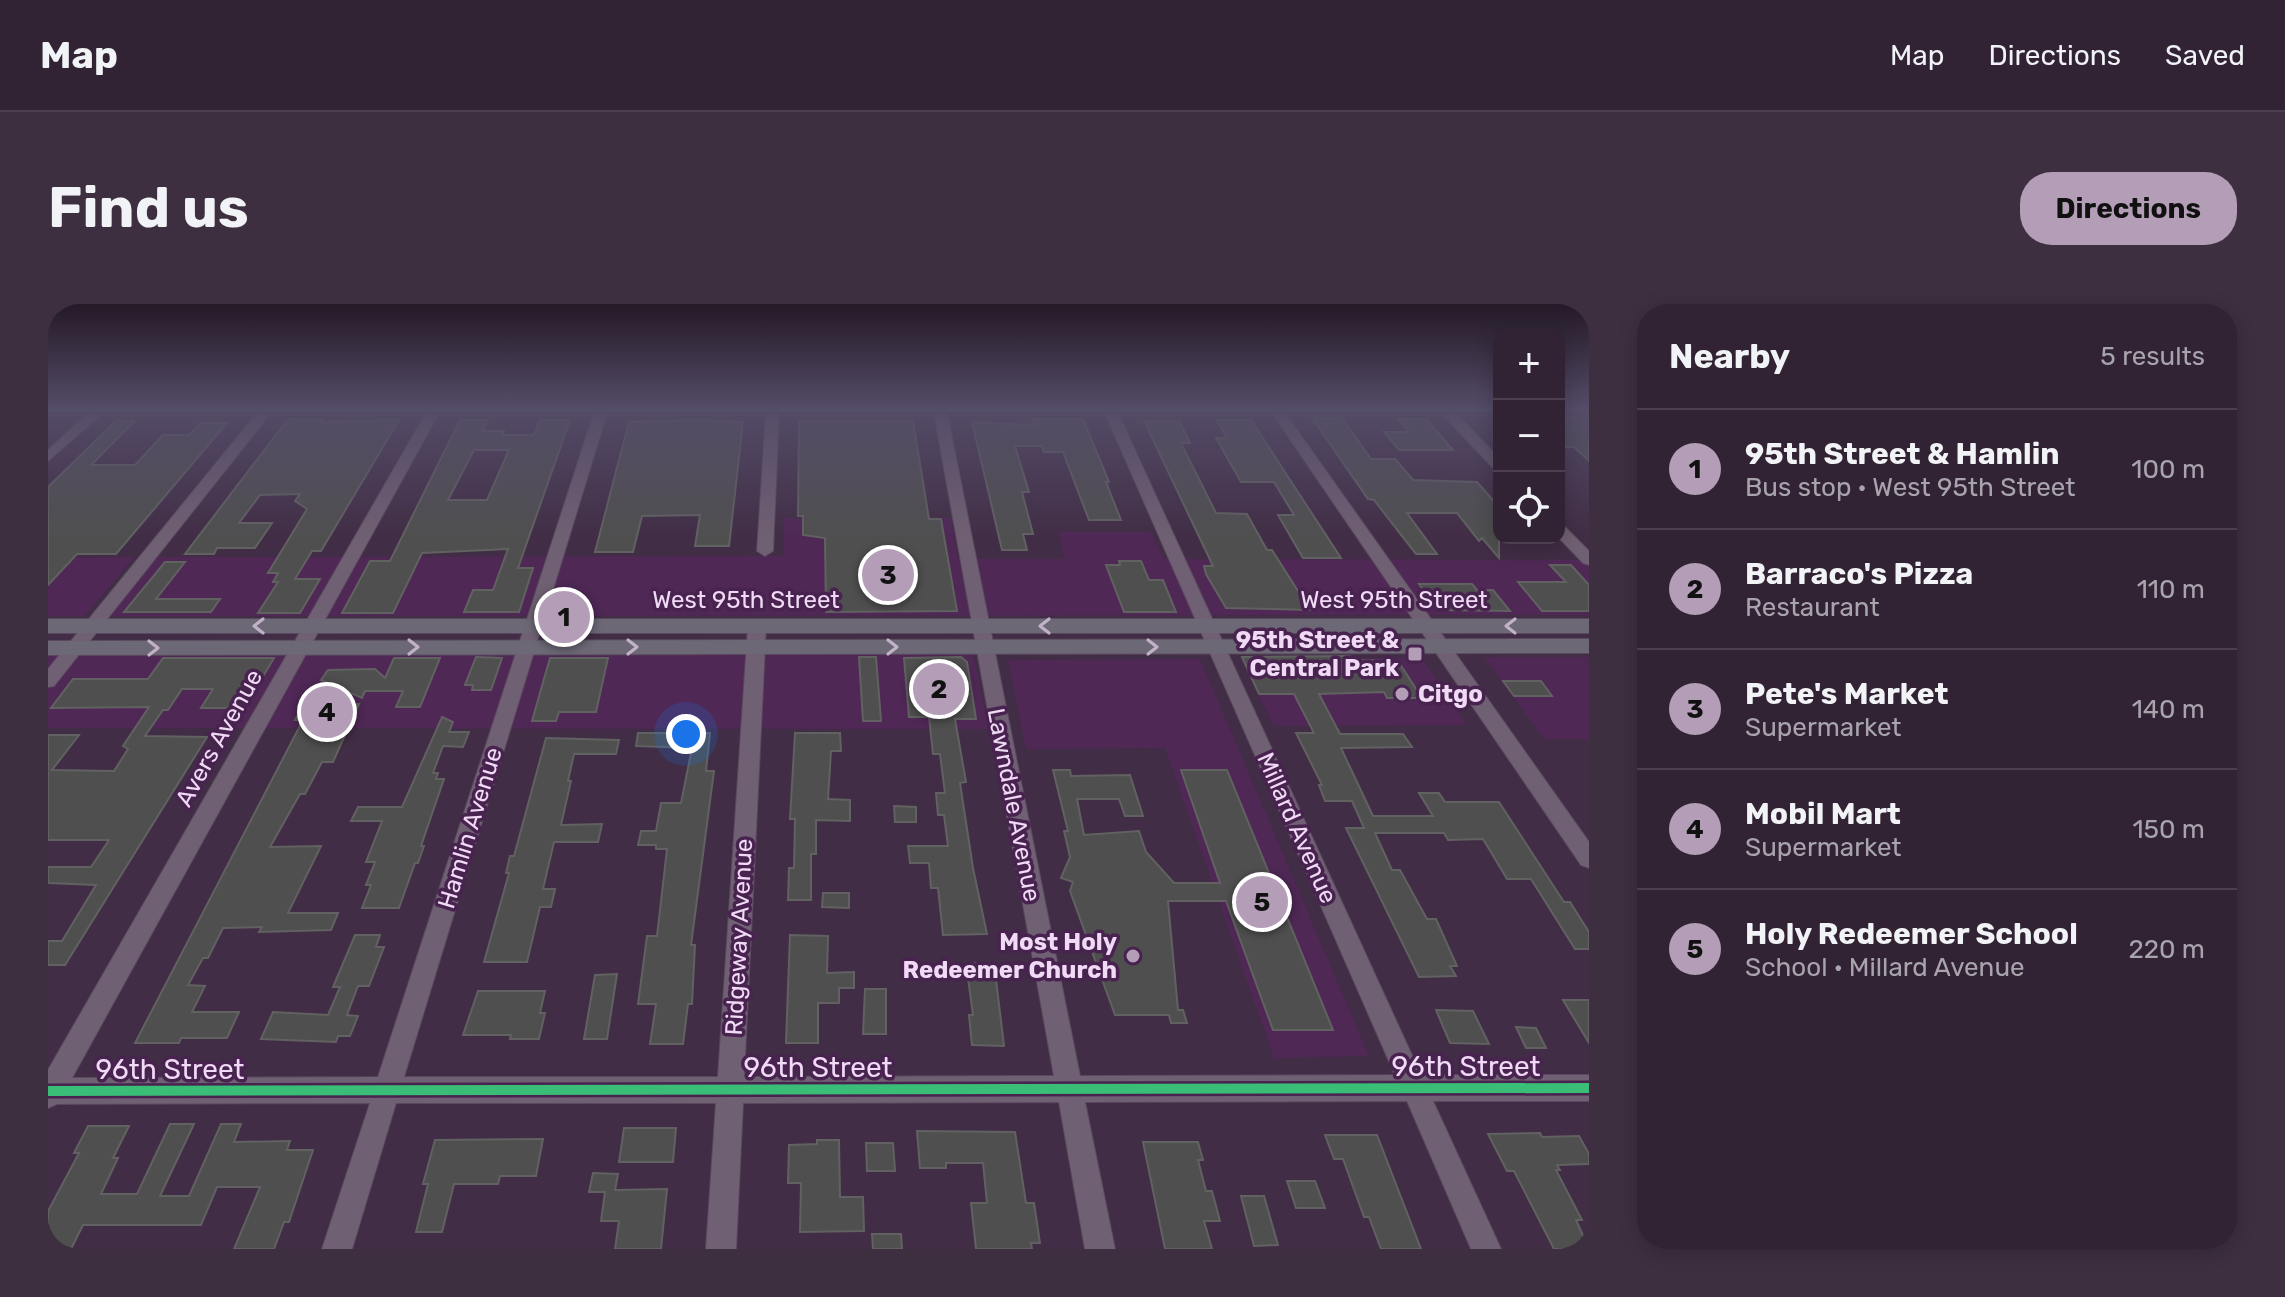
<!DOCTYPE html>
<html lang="en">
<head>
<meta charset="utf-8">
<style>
  :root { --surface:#312234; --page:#3d2f40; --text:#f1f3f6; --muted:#a8a4ac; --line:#4c3f4f; --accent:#b39db7 }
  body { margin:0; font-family:Rubik,sans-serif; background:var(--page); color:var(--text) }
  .controls { position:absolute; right:24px; top:24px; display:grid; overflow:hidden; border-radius:16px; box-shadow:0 4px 20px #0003 }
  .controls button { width:72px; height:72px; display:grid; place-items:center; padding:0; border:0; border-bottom:2px solid var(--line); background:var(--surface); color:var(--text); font:40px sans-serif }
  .you { position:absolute; left:638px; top:430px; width:28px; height:28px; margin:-20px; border:6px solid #fff; border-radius:50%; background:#1a73e8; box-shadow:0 0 0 12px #1a73e833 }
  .badge { display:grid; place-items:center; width:52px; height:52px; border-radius:50%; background:var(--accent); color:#111; font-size:26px; font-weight:700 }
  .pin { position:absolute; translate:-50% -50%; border:4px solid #fff; box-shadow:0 2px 8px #0006 }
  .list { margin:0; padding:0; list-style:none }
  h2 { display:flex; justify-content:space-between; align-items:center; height:104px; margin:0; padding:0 32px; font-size:34px }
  h2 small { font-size:26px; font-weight:400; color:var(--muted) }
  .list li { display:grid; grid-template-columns:52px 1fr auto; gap:24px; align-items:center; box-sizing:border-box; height:120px; padding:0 32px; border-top:2px solid var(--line) }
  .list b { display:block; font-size:30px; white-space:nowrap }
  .list p { margin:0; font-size:26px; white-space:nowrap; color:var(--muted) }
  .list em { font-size:26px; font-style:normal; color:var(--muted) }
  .icon { flex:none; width:44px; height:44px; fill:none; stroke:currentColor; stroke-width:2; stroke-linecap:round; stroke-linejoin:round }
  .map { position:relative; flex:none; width:1541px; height:945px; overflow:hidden; border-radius:32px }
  header { display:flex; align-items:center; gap:48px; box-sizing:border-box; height:112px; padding:0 40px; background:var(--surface); border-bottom:2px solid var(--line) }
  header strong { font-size:38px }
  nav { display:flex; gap:44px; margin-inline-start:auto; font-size:28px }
  .intro { display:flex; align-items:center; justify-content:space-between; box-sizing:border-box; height:192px; padding:0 48px }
  h1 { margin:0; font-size:56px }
  .button { padding:20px 36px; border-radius:32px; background:var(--accent); color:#111; font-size:28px; font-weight:700 }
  main { display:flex; gap:48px; padding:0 48px }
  aside { flex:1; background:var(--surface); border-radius:32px; box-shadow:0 4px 20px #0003 }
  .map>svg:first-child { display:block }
  .built { fill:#4f2856 }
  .building { fill:#4f4f4f; stroke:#626162; stroke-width:2; fill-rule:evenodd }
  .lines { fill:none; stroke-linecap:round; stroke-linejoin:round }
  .minor-casing { stroke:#5a495e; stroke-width:2 }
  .major-casing { stroke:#5a495e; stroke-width:2 }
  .minor { fill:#706073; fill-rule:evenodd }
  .major { fill:#6c6876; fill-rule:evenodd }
  .cycleway-far1-casing { stroke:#48234f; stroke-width:10 }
  .cycleway-casing { stroke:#48234f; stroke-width:15 }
  .cycleway-far1 { stroke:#3abd76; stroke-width:6 }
  .cycleway { stroke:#3abd76; stroke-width:10 }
  .oneway { stroke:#c2b2c9 }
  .poi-dot { fill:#b39db7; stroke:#48234f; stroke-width:3 }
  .labels { text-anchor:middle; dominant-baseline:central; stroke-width:7; stroke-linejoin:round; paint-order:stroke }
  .street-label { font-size:24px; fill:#f0daf5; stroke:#48234f }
  .poi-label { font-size:24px; font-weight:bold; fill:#f0daf5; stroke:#48234f; text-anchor:end }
  .near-street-label { font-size:28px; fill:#f0daf5; stroke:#48234f }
</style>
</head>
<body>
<header>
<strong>Map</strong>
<nav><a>Map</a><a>Directions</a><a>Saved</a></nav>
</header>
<div class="intro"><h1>Find us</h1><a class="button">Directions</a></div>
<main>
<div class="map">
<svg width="1541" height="945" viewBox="0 0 1541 945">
  <rect width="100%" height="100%" fill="#412d45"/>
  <path class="built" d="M736,214h167l7,41h107l-7,-27h93l12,27 426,1v55l-1482,1 48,-59 628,-1z
    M86,253l-49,59h-37v-58z
    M925,350l16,75 -941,-1v-73z
    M1436,353h105v82h-45z
    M1374,354l45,67 -193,1 -34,-67z
    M1152,355l169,397 -95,2 -109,-310 -139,1 -18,-89z"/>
  <path class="building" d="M1541,112v45l-15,-14h-15v-30z
    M1264,114h30l29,41h24l18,21 64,2 22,25v51l-17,-20 -3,3 -22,-28h-50l30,41h-21l-42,-54 -6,-1z
    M240,115l34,1 -2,2 79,-2 -78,131h-9l-17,28h25l-20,34h-42l20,-31h-5l5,-9h-10l39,-64 -12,-8 5,-7 -40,1 -21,28h33l-17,25h-38l-3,6h-29z
    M984,115h51l26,63h-3l15,38h-32l-26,-68h-19l-2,-6h-27l14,46h-7l11,42h-10l4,16h-25l-30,-128 62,3z
    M1350,115h28l27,31h-54l-15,-18h25z
    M412,116h28l-5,11h21l-2,4h32l6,-15h30l-52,148h15l-14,44h-55l9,-22h20l15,-41 -86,4 -29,60h-51l28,-52h20zM426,146h35l-22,50h-39z
    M650,116l45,2 -14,124h-34l5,-31 -58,1 -9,36h-38l34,-130z
    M1169,116h34l90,138h-38l-25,-43h16l-20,-33h-33l-25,-44h11z
    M68,117h19l-44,44h44l28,-30h26l12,-12h26l-111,131h-39l-29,31v-98z
    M751,117h114l16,98h12l16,92 -131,1 -1,-74 -22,-3v-19h-5z
    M1096,117h35l11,22h-9l35,70 31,1 20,36h5l38,60 -84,-2 -20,-34 -2,-8h9z
    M1071,257h22l8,19h14l13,32h-52l-18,-47h14z
    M117,258h20l-29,37h64l-9,13h-87z
    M1502,261h21l18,20v26h-47l-24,-29h48z
    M1371,280h53l5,6h16l17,21 -72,-1z
    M1302,352l2,4 46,1 24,37h-35l-3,-6 -65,2 21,40h63l9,13 -71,1 32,68h60l-14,-23h20l6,9h54l65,100h6l19,30v17h-14l-44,-70h-24l-24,-40 -35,1 -4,-7h-69l17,37h8l27,49h9l21,47h-7l6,10 -37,1 -73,-149h18l-12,-27h-27l-6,-16h3l-26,-52h18l-20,-39h-35l-17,-37z
    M428,353l26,1 -11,32h-19l1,-5h-8z
    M811,353h17l5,64h-18z
    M913,353l6,5 9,57h-21l11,63 -6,1 13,85 14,66 -44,1 -5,-47h-7l-2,-25h-19l-2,-17h40l-4,-31h-6l-2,-22h9l-5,-39h-7l-4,-37h-20l-5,-59z
    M115,354h111l-30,50h-43l12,-19h-31l-14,21h-5l-18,26 62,1 -142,228h-17v-24h14l34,-56 -48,-2v-16h43l18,-27h-61v-105h31l-27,35 62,1 14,-22 -5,-3 26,-39 -98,1 22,-29h75z
    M346,354h46l-20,49h-24l7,-16h-38l-3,7 -41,-18 7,-10 47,-1 10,9z
    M502,354h58l-12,54h-37l-3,9h-24z
    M1455,377h38l11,15h-38z
    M311,400l-26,58h-11l-17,32h-5l-30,53 51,-1 -33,67h50l-7,17 -72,2 3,-5 -39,1 -15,30h-5l-15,27 17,1 -13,26h47l-12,26h-46l-2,5h-44l168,-323h-8l8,-15z
    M394,413l11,5 -4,10h20l-6,15 -20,-1 -10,27h5l-2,6h8l-23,67h3l-6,17h-3l-16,45h-37l9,-23h-5l9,-23h-9l16,-41h-31l7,-14h44z
    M590,429h72l-4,38h8l-23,174h4l-3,59h-4l-5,40h-33l6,-40h-18l9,-68h10l10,-87h-11v-4h-18l3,-14h15l5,-28h20l11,-55 -56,-2z
    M747,429h45l1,18h-10l-3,48 22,1v21l-34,-1v34h-5v46h-23l1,-32h5l1,-49h-5z
    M498,434l73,2 -3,14h-42l-6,27h3l-10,44 41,-1 -4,18h-44l-11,47h12l-4,18h-11l-13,55h-43l25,-89h-3l4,-17h4z
    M1005,466h17l1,6 59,-1 13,41h-18l-6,-17h-42l7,36 55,-4 7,21 28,31h46l-39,-113h46l106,260h-60l-47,-129h-58l10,109h5l4,13h-16l-2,-8h-54l-45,-124 3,-9 -12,-4 9,-21 -6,-26h4z
    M846,502l22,1v15h-21z
    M775,589h26v15l-27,-1z
    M307,631h25l-4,12h8l-15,39h-11l-11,29 11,1 -8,20h-12l-2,6 -75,-3 12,-27 55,3 12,-28h-7z
    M742,631l38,1 -1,37 27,-1v16h-15v15h-21v40h-32z
    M918,659h28l10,83 -32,-1 -3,-30h4z
    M569,670l-10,65h-23l11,-64z
    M817,685h21v45h-23z
    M430,687h67l-5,22h5l-6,26h-29l1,-4h-48z
    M1515,696h26v43z
    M1388,706l37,1 16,33 -39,-1z
    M1468,723l20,1 10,20h-20z
    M122,820h24l-34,72h29l32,-72h20l-7,18 56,-1 -3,9h26l-24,72h-5l-10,27h-40l26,-62h-43l-16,38h-118l-12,24h-23v-38l31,-58h-5l14,-27h41l-16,32h5l-17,36h36z
    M576,824h52l-3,34h-54z
    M869,827l98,1 11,71h8l6,40h-9l1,6h-56l-5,-46h16l-4,-40h-37v5h-26z
    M1492,829l2,4 37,-1 10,18v10l-32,1 3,5h-4l26,50h-6l13,29h-35l-40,-78h-7l-19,-37z
    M1277,831h52l44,114h-40l-12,-32h-5l-21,-58h-9z
    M495,835l-7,37h-36l-2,8h-44l-12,48h-26l12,-48h-5l12,-44z
    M769,836h22l1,57h23l1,34 -64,1 1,-49h-13l1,-38 28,-1z
    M1095,838h55l5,18h-5l8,31h6l8,30h-16l8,28h-47z
    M818,839h27l2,28h-28z
    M545,869l25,1 -3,16 52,-1 -6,60h-46l4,-28h-18l4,-29h-16z
    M1239,877h28l10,27h-29z
    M1193,892h23l14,49 -24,1z
    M824,930h29l1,15h-29z"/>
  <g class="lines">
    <g class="minor-casing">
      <path id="minor" d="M0,103h1451v6h-43l43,45v12l-5,-1 -53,-56h-156l304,429v26l-8,-3 -309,-452h-154l303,662h168v26h-156l68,148h-30l-64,-148 -322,1 30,147h-30l-26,-147 -316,1 -7,146h-30l10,-146h-320l-44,146h-30l48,-146 -313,1 -9,4v-38l378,-657h-155l-217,273 -6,1v-18l209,-256h-154l-55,48v-11l40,-37h-40zM391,109h155l-216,664 -306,1zM559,109h159l-9,138 8,5 8,-5 6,-138h155l120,663 -310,1 22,-451 -9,-6 -9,6 -30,451h-314zM899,109h158l290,662 -315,1z
        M1511,103h30v6h-30z
        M1511,220l5,2 25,25v14l-6,-2 -24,-25z"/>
    </g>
    <g class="major-casing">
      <path id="major" d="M0,315h1541v14h-1541z
        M1541,335v14l-1541,2v-14z"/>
    </g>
    <use href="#minor" class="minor"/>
    <use href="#major" class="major"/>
    <g class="cycleway-far1-casing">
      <path id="cycleway-far1" d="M0,105h1451"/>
    </g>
    <g class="cycleway-casing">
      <path id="cycleway" d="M0,787l1541,-3"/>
    </g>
    <use href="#cycleway-far1" class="cycleway-far1"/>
    <use href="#cycleway" class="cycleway"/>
  </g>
  <defs><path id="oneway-chevron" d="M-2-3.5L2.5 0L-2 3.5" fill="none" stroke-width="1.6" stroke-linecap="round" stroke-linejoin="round" transform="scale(2)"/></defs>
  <g class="oneway">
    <use href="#oneway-chevron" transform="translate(211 322) rotate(180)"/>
    <use href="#oneway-chevron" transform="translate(997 322) rotate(-180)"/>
    <use href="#oneway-chevron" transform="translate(1463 322) rotate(180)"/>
    <use href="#oneway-chevron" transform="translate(365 343)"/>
    <use href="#oneway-chevron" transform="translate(584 343)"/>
    <use href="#oneway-chevron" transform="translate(844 343)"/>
    <use href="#oneway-chevron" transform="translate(1104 343)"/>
    <use href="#oneway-chevron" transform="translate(105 344)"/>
  </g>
  <linearGradient id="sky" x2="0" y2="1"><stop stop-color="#241926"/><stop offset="0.44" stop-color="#544c68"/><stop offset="1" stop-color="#544c68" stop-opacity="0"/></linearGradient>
  <rect width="1541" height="235" fill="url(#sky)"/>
  <g class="poi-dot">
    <rect x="1359" y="342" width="16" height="16" rx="4"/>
    <circle cx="1354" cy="390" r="8"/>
    <circle cx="1085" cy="652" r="8"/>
  </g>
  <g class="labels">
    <g class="street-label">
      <text x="698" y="296">West 95th Street</text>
      <text x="1346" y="296">West 95th Street</text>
      <text transform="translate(171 434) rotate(-61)">Avers Avenue</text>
      <text transform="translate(966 501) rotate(79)">Lawndale Avenue</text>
      <text transform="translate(422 524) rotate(-73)">Hamlin Avenue</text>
      <text transform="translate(1249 524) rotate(66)">Millard Avenue</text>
      <text transform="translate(691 633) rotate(-87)">Ridgeway Avenue</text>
    </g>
    <g class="poi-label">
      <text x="1351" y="336">95th Street &amp;<tspan x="1351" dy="28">Central Park</tspan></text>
      <text x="1370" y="390" text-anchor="start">Citgo</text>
      <text x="1069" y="638">Most Holy<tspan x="1069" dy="28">Redeemer Church</tspan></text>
    </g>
    <g class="near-street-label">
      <text x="1418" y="762">96th Street</text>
      <text x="770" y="763">96th Street</text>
      <text x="122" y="765">96th Street</text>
    </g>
  </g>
</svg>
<div class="controls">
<button>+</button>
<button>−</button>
<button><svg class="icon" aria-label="locate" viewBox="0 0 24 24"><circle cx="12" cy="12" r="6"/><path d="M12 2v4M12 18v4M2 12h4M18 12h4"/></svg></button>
</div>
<div class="you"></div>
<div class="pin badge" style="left:516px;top:313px">1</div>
<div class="pin badge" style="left:891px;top:385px">2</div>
<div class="pin badge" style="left:840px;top:271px">3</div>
<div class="pin badge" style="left:279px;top:408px">4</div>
<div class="pin badge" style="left:1214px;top:598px">5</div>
</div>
<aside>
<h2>Nearby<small>5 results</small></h2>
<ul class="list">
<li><span class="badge">1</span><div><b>95th Street &amp; Hamlin</b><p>Bus stop · West 95th Street</p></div><em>100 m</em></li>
<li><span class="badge">2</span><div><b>Barraco's Pizza</b><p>Restaurant</p></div><em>110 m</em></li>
<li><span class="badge">3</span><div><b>Pete's Market</b><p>Supermarket</p></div><em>140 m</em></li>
<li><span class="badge">4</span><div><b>Mobil Mart</b><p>Supermarket</p></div><em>150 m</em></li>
<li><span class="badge">5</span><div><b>Holy Redeemer School</b><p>School · Millard Avenue</p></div><em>220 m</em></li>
</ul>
</aside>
</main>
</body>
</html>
